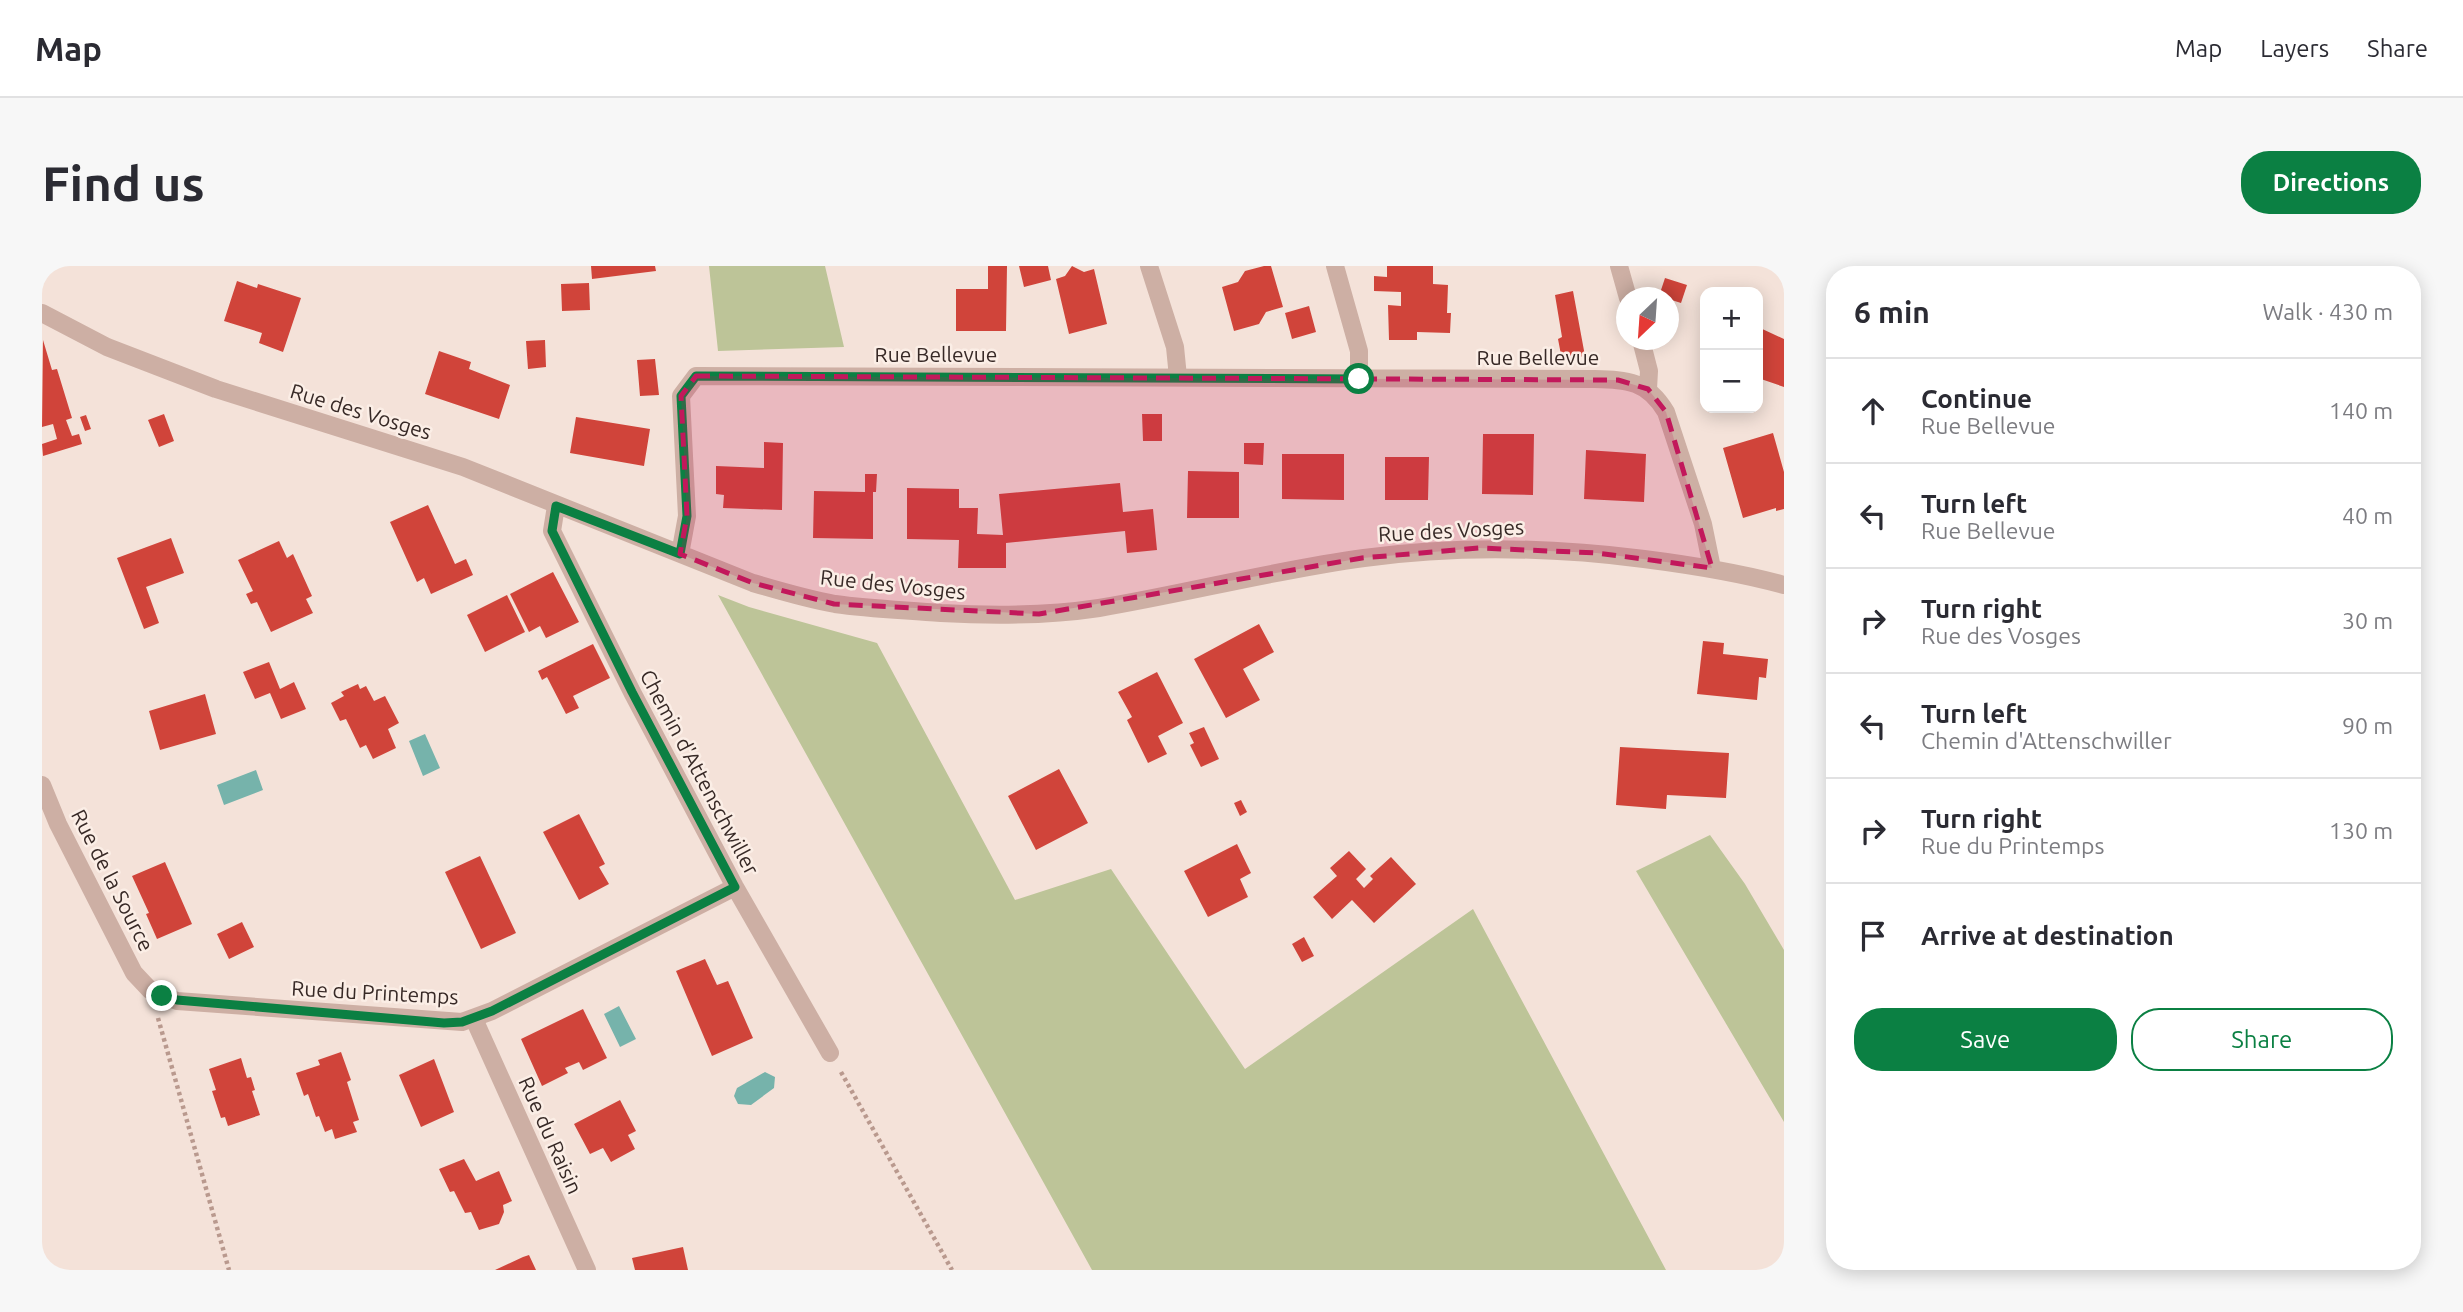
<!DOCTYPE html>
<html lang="en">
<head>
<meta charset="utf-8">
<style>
  :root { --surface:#fff; --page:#f7f7f7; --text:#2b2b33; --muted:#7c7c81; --line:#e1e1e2; --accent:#0b8043 }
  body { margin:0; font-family:Ubuntu,sans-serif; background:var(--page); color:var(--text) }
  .controls { position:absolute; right:21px; top:21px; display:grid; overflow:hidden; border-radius:14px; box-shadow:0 4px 18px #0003 }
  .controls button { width:63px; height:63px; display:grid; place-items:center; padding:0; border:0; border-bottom:2px solid var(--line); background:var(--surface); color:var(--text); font:35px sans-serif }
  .compass { position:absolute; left:1574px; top:21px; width:63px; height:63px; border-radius:50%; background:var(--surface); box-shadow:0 4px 18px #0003; rotate:205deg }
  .stop { position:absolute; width:21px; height:21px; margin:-16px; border:5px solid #0b8043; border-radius:50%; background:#fff }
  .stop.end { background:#0b8043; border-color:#fff; box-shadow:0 2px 7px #0008 }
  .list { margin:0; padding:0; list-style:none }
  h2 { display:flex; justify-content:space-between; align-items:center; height:91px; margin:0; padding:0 28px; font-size:30px }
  h2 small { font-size:23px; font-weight:400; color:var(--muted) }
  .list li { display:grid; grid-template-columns:46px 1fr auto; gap:21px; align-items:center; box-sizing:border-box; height:105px; padding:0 28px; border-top:2px solid var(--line) }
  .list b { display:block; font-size:26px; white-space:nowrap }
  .list p { margin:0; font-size:23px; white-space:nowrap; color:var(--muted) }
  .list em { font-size:23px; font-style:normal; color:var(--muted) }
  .actions { display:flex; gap:14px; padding:21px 28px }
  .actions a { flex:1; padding:16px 0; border:2px solid var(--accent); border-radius:28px; text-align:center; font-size:24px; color:var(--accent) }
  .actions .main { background:var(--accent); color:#fff }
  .icon { flex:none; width:38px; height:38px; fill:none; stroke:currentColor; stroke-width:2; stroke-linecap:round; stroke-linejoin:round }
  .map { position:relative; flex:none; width:1742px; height:1004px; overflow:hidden; border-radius:28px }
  header { display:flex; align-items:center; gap:42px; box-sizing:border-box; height:98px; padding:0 35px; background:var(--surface); border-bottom:2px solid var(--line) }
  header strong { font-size:33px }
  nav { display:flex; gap:38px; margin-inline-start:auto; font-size:24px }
  .intro { display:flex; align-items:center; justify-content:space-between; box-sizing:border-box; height:168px; padding:0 42px }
  h1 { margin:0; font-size:49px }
  .button { padding:18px 32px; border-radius:28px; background:var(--accent); color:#fff; font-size:24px; font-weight:700 }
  main { display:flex; gap:42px; padding:0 42px }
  aside { flex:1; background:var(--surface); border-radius:28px; box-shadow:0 4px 18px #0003 }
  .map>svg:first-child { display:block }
  .green { fill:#bdc498 }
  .water { fill:#76b3ab }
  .building { fill:#d0443a }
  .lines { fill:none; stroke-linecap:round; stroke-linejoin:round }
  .path { stroke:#b9998e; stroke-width:4.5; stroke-dasharray:3.5 3.5; stroke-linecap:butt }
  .minor { stroke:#cdafa4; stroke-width:18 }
  .route { stroke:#0b8043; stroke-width:9 }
  .marked { fill:#c2185b; fill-opacity:0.2; stroke:#c2185b; stroke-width:5; stroke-dasharray:14 9; stroke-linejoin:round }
  .labels { text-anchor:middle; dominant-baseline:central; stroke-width:5; stroke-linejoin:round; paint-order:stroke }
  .street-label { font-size:21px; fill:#372926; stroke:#fbeee6 }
</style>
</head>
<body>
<header>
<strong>Map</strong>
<nav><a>Map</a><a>Layers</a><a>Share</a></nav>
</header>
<div class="intro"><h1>Find us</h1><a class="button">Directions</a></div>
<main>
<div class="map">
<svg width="1742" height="1004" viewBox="0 0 1742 1004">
  <rect width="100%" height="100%" fill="#f4e2d9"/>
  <path class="green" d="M667,0h116l19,81 -126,4z
    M676,329l31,12 128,36 138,257 96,-31 134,200 228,-160 193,361h-574z
    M1668,569l35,49 39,66v172l-148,-251z"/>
  <path class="water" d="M383,468l15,34 -17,8 -14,-35z
    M214,504l7,20 -39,15 -7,-20z
    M577,740l17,33 -16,8 -16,-33z
    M723,806l10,5 -1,11 -23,17 -13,-1 -4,-8 3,-8z"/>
  <path class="building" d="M549,0h64l1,5 -64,8z
    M946,0h19l-1,65h-50v-42h32z
    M977,0h29l3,14 -27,7z
    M1030,0l12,6 10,-3 13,55 -38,10 -13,-55 9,-3z
    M1222,0h7l12,41 -17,5 -7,12 -25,7 -12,-44 16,-5 7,-11z
    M1345,0h46v18l15,1 -1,28h4l-1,20 -33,-1v8h-28l-1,-35 13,1v-14l-27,-1v-15l13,1z
    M1623,12l22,7 -6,18 -22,-7z
    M195,15l20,7 1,-4 43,14 -18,54 -24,-9 3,-10 -38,-12z
    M547,17l1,27 -28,1 -1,-27z
    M1531,25l12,65 -23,4 -4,-21 4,-2 -7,-42z
    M1267,40l7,26 -24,7 -7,-26z
    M1716,61l26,12v48l-26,-9z
    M1,74l9,30 5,-1 15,49 -6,2 6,16 7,-2 3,10 -39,12 -1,-12 15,-5 -4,-15 -11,3z
    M503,74l1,27 -18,2 -2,-28z
    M397,85l32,11 -2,7 41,16 -11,34 -74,-25z
    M613,93l4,36 -19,1 -3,-36z
    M122,148l10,27 -15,6 -11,-27z
    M1100,148h20v27h-19z
    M44,149l5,14 -6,2 -5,-14z
    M534,151l74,12 -6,37 -74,-13z
    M1731,167l11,39v37l-8,2v-3l-33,10 -20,-70z
    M1441,168h51l-1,61 -51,-1z
    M722,176l19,1 -1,67 -59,-2 1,-13 -8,-1v-28l48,2z
    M1202,177h20l-1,22 -19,-1z
    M1544,184l60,4 -2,48 -60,-3z
    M1240,188h62v46l-62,-1z
    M1343,191h44l-1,43h-43z
    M1146,205l51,1v46h-52z
    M823,208h12l-1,18h-3v47l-60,-1 1,-47 51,1z
    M1078,217l3,29 30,-3 4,41 -30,3 -2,-22 -119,12v25h-48l1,-28 -52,-1v-51l52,1v19h19l-1,26 26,1 -4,-41z
    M386,239l27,59 11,-5 7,16 -42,19 -7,-16 -7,4 -27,-60z
    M129,272l13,35 -38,14 13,36 -15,6 -27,-71z
    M237,275l8,17 6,-4 19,42 -6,3 7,14 -42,19 -14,-30 -6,2 -5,-10 7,-3 -15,-31z
    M511,306l26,50 -33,16 -6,-12 -11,6 -19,-38z
    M465,329l18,37 -40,20 -18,-37z
    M1217,358l15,28 -31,17 17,31 -34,18 -32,-59z
    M1661,375l21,2 -1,11 45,5 -2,19 -7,-1 -2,23 -60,-6z
    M551,378l17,34 -37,18 6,12 -13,6 -19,-37 -5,3 -4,-9z
    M227,396l11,27 14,-7 12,27 -25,10 -11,-26 -15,6 -12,-27z
    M1115,406l26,51 -25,13 9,18 -19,9 -21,-43 5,-3 -14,-25z
    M316,418l2,5 6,-3 8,15 11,-5 14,27 -11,6 8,19 -23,11 -7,-14 -6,3 -14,-29 -6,2 -9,-18 13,-7 -3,-4z
    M163,428l11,40 -56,16 -11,-39z
    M1162,461l15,32 -18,8 -11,-22 4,-2 -5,-10z
    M1578,481l109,6 -3,45 -59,-3 -1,14 -50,-4z
    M1017,503l29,54 -52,27 -28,-54z
    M1199,534l6,12 -7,4 -6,-13z
    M537,548l26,50 -6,3 10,17 -30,16 -36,-68z
    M1195,578l14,29 -11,6 8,18 -40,20 -24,-46z
    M1307,585l17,18 -10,10 8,9 9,-9 -3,-3 21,-19 25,27 -42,39 -22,-23 -20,19 -19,-22 24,-21 -7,-8z
    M438,590l36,77 -35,16 -36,-77z
    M123,596l27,62 -35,15 -11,-25 3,-1 -17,-37z
    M200,656l12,25 -25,12 -12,-25z
    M1262,671l10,19 -12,6 -10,-18z
    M663,693l12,26 11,-4 25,57 -41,18 -36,-85z
    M541,743l24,49 -24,12 -4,-8 -14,6 3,5 -26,13 -21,-47z
    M299,786l10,28 -4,2 12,38 -6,2 4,10 -22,7 -3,-10 -7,3 -6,-16 -3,1 -8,-23 -4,2 -8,-23 24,-8 -2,-5z
    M199,792l6,20 4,-1 4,13 -3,1 8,24 -32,11 -3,-9 -4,1 -9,-27 4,-1 -7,-21z
    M392,793l20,53 -33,15 -22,-52z
    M578,834l16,31 -8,4 7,14 -24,13 -8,-14 -13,6 -16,-30z
    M422,893l12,22 23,-10 13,30 -9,4 1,7 -5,12 -20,6 -8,-18 -6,1 -11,-22 -4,1 -11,-23z
    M641,981l5,23h-53l-3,-12z
    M487,989l7,15h-41l28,-13z"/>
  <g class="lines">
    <path class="path" d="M116,752l71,252
      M799,806l111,198"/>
    <path class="minor" d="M1107,0l26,81 3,30
      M1293,0l24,85v28
      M1577,0l9,32
      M0,47l65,34 109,42 247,78 290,116c27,8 54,16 82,21 35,5 70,6 106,9 52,3 105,3 158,-5 89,-15 176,-38 265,-50 94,-13 186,-11 280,1 47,6 93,13 140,26
      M1599,74l8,31 -1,18
      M514,240l-4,25 80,161 103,195 95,166
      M638,288l7,-38 -6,-120 15,-20 897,3c34,1 54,1 73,33l37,112 9,44
      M0,519l16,39 76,149 16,17 27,11 285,21 30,-11 243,-124
      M432,753l113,251"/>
  </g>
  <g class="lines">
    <path class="route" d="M120,730l15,4 267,23 18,-1 30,-11 243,-124 -103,-195 -80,-161 4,-25 124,48 7,-38 -6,-120 15,-20 663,3"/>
  </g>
  <path class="marked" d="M654,110l922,4 30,9 18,23 46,156 -115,-15 -118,-5 -117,10 -323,56 -205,-10 -81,-21 -73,-29 7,-38 -6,-120z"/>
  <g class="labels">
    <g class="street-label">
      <text x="894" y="88">Rue Bellevue</text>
      <text x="1496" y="91">Rue Bellevue</text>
      <text transform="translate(319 145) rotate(17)">Rue des Vosges</text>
      <text transform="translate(1409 264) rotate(-3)">Rue des Vosges</text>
      <text transform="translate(851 318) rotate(6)">Rue des Vosges</text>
      <text transform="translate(658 506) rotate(62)">Chemin d'Attenschwiller</text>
      <text transform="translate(71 614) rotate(63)">Rue de la Source</text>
      <text transform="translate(333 726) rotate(3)">Rue du Printemps</text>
      <text transform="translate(509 869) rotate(66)">Rue du Raisin</text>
    </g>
  </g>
</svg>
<div class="controls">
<button>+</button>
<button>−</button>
</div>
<svg class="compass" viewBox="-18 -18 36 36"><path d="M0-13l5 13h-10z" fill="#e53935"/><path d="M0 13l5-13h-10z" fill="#7c7c81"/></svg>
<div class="stop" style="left:1317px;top:113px"></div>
<div class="stop end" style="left:120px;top:730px"></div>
</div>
<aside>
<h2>6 min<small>Walk · 430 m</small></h2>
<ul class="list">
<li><svg class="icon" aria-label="ahead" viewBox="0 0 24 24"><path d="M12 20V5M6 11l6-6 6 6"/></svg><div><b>Continue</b><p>Rue Bellevue</p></div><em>140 m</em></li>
<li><svg class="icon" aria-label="left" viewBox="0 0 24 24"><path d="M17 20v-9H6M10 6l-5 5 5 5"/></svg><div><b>Turn left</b><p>Rue Bellevue</p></div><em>40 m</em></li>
<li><svg class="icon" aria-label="right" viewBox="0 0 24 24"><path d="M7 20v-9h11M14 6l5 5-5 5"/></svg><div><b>Turn right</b><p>Rue des Vosges</p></div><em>30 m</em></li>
<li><svg class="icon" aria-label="left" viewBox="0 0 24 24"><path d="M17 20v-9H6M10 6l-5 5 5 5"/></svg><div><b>Turn left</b><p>Chemin d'Attenschwiller</p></div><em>90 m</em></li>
<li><svg class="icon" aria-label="right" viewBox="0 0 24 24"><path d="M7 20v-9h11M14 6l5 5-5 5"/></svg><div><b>Turn right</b><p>Rue du Printemps</p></div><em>130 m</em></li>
<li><svg class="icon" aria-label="arrive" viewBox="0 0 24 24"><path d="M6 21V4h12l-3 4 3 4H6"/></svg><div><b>Arrive at destination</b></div></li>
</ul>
<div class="actions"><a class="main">Save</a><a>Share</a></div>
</aside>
</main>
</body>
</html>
